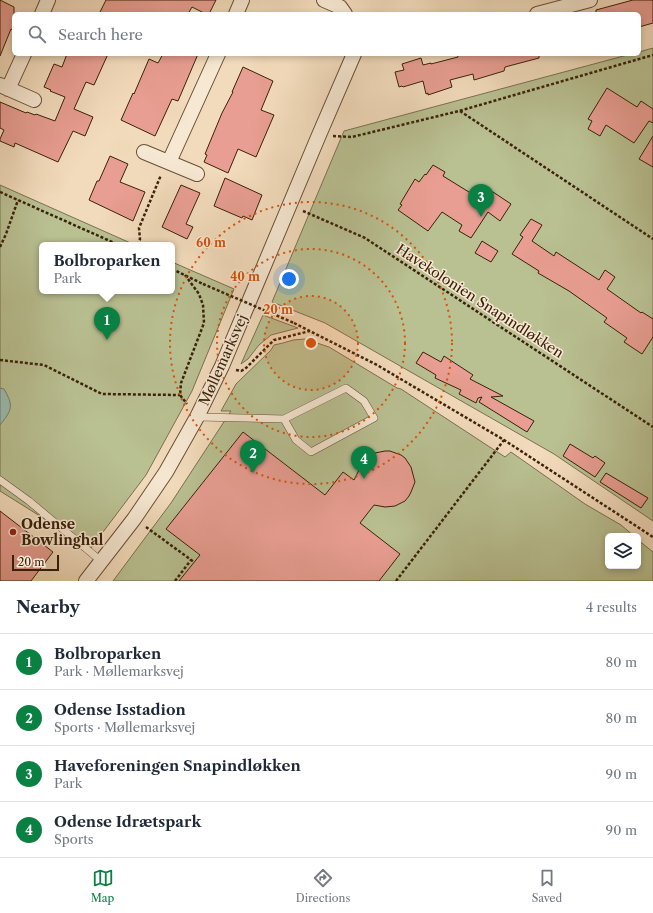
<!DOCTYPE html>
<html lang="en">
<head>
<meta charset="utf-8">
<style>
  :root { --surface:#fff; --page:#f2f2f3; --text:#1f2937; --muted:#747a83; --line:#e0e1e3; --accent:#0b8043 }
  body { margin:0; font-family:"Libre Caslon Text",serif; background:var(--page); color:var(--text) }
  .controls { position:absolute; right:12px; bottom:12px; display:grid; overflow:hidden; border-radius:6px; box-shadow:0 2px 6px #0003 }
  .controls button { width:36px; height:36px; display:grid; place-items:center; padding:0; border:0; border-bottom:1px solid var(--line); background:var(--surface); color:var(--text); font:20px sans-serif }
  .scale { position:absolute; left:12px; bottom:10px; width:47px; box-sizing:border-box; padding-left:4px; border:2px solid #3a2109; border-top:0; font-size:11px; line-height:14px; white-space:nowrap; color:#3a2109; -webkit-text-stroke:3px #f7e8d3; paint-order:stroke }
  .you { position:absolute; left:289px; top:279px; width:14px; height:14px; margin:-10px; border:3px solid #fff; border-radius:50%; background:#1a73e8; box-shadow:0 0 0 6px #1a73e833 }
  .badge { display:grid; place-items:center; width:26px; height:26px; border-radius:50%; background:var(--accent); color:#fff; font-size:13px; font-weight:700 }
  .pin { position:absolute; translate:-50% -33px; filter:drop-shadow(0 1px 2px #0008) }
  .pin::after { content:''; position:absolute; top:21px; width:14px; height:12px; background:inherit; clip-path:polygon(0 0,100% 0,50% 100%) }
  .popup { position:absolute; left:39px; top:242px; width:136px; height:52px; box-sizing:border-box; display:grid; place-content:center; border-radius:6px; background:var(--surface); filter:drop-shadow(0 1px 3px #0005); font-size:13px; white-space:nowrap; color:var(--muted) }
  .popup b { font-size:15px; color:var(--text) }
  .popup::after { content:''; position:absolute; left:50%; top:100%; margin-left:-8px; border:8px solid transparent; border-top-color:var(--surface) }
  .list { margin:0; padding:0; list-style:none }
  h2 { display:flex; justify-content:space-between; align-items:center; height:52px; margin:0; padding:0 16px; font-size:17px }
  h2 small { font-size:13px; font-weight:400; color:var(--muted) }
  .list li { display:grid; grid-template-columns:26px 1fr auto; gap:12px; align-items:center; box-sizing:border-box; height:56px; padding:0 16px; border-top:1px solid var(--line) }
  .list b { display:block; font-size:15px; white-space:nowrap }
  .list p { margin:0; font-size:13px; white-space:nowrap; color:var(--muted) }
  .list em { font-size:13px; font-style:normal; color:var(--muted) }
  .icon { flex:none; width:22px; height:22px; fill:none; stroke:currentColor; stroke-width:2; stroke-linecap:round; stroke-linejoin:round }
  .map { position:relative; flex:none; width:653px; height:581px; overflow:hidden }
  .search { position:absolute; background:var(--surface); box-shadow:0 2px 6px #0003; left:12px; right:12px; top:12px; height:44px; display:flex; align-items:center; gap:10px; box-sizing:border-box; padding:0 14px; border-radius:6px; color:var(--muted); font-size:15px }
  .sheet { height:276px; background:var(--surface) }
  nav { display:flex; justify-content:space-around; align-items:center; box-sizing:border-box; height:56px; border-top:1px solid var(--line); background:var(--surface); font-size:11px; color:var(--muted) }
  nav a { display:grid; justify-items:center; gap:2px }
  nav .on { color:var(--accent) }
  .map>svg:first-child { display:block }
  .green { fill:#b9c092; stroke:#7a704e }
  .water { fill:#9bbbaf; stroke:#747d6d }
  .building { fill:#e89e92; stroke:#3a2109 }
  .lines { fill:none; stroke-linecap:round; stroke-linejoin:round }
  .service-casing { stroke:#685036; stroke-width:8 }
  .minor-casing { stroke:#685036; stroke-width:16 }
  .path { stroke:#3a2109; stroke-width:2.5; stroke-dasharray:3 2; stroke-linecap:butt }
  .service { stroke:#f7e8d3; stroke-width:7 }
  .minor { stroke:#f7e8d3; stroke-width:14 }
  .path-bridge { stroke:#3a2109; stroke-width:2.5; stroke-dasharray:3 2; stroke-linecap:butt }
  .ring { fill:none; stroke:#d7530c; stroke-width:2; stroke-dasharray:2 4 }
  .poi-dot { fill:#8f2418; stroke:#f7e8d3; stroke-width:1.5 }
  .labels { text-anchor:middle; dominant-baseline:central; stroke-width:3; stroke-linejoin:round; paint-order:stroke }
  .street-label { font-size:14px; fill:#3a2109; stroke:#f7e8d3 }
  .poi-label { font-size:14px; font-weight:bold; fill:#3a2109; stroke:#f7e8d3; text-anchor:start }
  .centre { fill:#d7530c; stroke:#f7e8d3; stroke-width:2 }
  .ring-label { font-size:12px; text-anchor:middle; font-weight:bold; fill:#d7530c; stroke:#f7e8d3; stroke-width:3; stroke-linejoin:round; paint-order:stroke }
</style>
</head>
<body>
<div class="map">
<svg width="653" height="581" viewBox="0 0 653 581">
  <rect width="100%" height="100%" fill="#f2dbbc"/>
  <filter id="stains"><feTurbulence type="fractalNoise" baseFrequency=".005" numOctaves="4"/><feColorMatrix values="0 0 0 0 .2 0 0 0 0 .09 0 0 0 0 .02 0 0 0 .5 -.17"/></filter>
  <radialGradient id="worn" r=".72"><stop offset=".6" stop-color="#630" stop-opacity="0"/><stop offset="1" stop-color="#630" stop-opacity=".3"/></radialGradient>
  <path class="green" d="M653,48v473l-99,-67 -229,-131 -53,-21 72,-171 287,-77h8v-2z
    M0,185l135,60h-93v46h130v-29l62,27 -42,102 -46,84 -55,73 -91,-57z
    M263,315l35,13 -27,7 -12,10 -11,14 -7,5z
    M305,339l24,8 68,41 4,1 104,68 6,-5 74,52 36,21 13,11h-26v30h30v-26l15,12v29h-540l58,-78 60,-92h-10l15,-27 35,-34 3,-5 9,-2 10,-3z"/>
  <path class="water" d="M0,388l4,1c10,17 8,21 -4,36z"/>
  <path class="building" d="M0,0l14,7v24l-3,-2 -11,27z
    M106,0h110l-7,14h-3l-14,-7 -4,7h-89z
    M633,0h20v23l-14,4v-13h-43v-4z
    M67,54h41l-14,31 -8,-3 -12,27 19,8 -8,19 -12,-5 -15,31 -43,-19 -1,4 -14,-6v-2l4,-9 -4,-2v-26l26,11 1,-1 8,3 1,-1 19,7 10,-24 -15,-6 1,-1 -7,-3 10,-23 8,3z
    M163,54h35l-20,47 -6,-2 -17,37 -34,-16 12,-27 1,1 15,-35 9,4z
    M457,54h82v4l-34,9 -1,4 -30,9 -1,-6 -23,6 2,7 -24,8v-2l-2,1 -3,-13 -20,6 -1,-1 -3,1 -4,-15 9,-2 -2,-6 19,-6 2,7 8,-2v1l27,-7z
    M243,67l30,14 -12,29 13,5 -18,42 -18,-8 -10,24 -24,-11 3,-7 -2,-1 17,-41 11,-21h-1z
    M607,88l30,19 4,-6 12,8v14l-4,-2 -15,22 -28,-18 -6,11 -12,-7 4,-8 -4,-2z
    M653,136v31l-14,-8z
    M110,156l18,8 -8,18 25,10 -12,29 -44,-21 8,-19h2z
    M433,165l12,7 -2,4 34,21 7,-11 27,18 -11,17 -12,-9 -17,26 -12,-7 3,-6 -20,-13 -14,19 -30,-21 4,-5 -2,-1 15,-25 4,3 6,-8 1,1z
    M225,178l37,17 -10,25 -9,-4 -1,2 -28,-12z
    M181,185l19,8 -14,31 7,3 -6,12 -25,-12z
    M531,219l11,6 -10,16 22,15 2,-4 43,28 6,-10 10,7 -8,12 34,24 1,-1 11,7v18l-11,17 -18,-12 3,-4 -23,-16 3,-4 -38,-27 -31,-18 1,-2 -27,-17 11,-17 -3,-2z
    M482,241l16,10 -7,11 -16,-9z
    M423,352l18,10 3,-6 29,19 -3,4 33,17 -12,1 43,24 -7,11 -48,-30 3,-5 -4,1 -2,5 -17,-9 2,-4 -26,-12 1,-3 -20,-12z
    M243,432l82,63 18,-23 11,8 8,-16 8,-9 5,-2 10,-2h5l11,4 4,3 6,9 4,15 -4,10 -2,4 -4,5 -10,5 -10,1 -11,-2 -14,18 40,31 -21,27h-200l21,-26 -34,-26z
    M570,444l23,14 2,-2 10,7 -10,14 -32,-21z
    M606,473l42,25 -7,10 -41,-26z
    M0,511l53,41 -22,29h-31z"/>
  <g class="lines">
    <g class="service-casing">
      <path id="service" d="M197,417l87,2 62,-31 18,13 10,17 -63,34 -15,-12 -12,-21
        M0,480l29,21 72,60"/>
    </g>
    <g class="minor-casing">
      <path id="minor" d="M324,0l16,7 5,7
        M42,14l6,-14
        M236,14l6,-14
        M537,14l53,-14
        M0,85l34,15
        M8,89l16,-35
        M144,152l53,22
        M169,162l49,-108
        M86,581l48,-62 32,-47 31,-55 25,-51 97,-231 35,-81"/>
    </g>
    <path class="path" d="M460,111l193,128
      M333,136l19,1 107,-26 194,-56
      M0,192l119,53
      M303,211l62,27 288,189
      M138,245l2,-6 -1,-11 22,-53
      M0,247l6,-13 12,-34
      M172,269l31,15
      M185,275l14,19 4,11 1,18 -23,60 -1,12 7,9
      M294,323l83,42 127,75 149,97
      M0,360l44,5 58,29 78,1
      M236,370l5,1 4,-2 29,-29 36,-9
      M146,527l48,35
      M175,581l16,-21
      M396,581l108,-141"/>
    <use href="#service" class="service"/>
    <use href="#minor" class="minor"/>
    <path class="path-bridge" d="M203,284l91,39"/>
  </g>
  <circle cx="311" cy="343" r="47" fill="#d7530c" fill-opacity=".12"/>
  <g class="ring">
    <circle cx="311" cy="343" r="47"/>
    <circle cx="311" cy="343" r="94"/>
    <circle cx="311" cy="343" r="141"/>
  </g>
  <circle class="poi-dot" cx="13" cy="532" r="4"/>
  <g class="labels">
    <g class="street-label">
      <text transform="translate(480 301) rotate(33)">Havekolonien Snapindløkken</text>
      <text transform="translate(223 360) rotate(-66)">Møllemarksvej</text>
    </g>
    <g class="poi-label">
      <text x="21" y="524">Odense<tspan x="21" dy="16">Bowlinghal</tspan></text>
    </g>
  </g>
  <circle cx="311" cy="343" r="6" class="centre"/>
  <g class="ring-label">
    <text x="211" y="247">60 m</text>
    <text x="245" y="281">40 m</text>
    <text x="278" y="314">20 m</text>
  </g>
  <rect width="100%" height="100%" filter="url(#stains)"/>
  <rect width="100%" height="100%" fill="url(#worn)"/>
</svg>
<div class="controls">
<button><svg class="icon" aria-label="layers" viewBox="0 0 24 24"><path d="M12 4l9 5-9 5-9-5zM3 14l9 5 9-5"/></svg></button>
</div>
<div class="scale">20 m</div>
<div class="you"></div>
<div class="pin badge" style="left:107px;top:340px">1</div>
<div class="popup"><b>Bolbroparken</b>Park</div>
<div class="pin badge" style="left:253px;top:473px">2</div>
<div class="pin badge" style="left:481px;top:217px">3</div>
<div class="pin badge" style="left:364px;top:479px">4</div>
<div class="search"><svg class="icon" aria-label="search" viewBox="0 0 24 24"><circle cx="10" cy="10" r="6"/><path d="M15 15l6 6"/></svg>Search here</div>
</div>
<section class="sheet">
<h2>Nearby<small>4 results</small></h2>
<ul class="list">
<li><span class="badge">1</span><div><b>Bolbroparken</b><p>Park · Møllemarksvej</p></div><em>80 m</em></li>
<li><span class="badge">2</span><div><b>Odense Isstadion</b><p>Sports · Møllemarksvej</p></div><em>80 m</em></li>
<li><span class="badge">3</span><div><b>Haveforeningen Snapindløkken</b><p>Park</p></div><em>90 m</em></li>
<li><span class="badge">4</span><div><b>Odense Idrætspark</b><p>Sports</p></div><em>90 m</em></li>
</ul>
</section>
<nav>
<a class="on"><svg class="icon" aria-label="map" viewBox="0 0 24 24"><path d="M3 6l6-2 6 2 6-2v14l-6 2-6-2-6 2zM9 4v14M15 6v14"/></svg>Map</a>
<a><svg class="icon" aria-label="directions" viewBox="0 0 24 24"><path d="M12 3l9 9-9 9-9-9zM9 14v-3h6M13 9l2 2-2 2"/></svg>Directions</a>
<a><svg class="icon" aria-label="saved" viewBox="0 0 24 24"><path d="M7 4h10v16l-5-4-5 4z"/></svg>Saved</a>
</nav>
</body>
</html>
